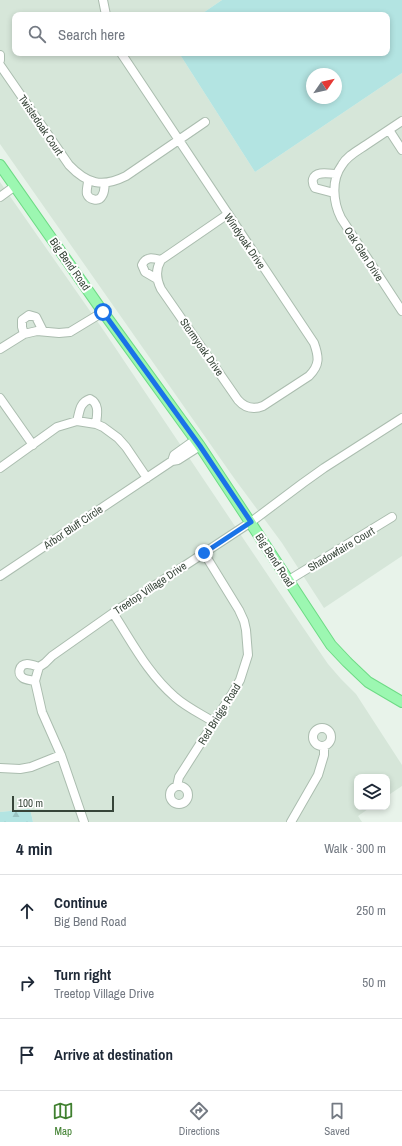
<!DOCTYPE html>
<html lang="en">
<head>
<meta charset="utf-8">
<style>
  :root { --surface:#fff; --page:#f6f6f7; --text:#1f2937; --muted:#747a83; --line:#e0e1e3; --accent:#408030 }
  body { margin:0; font-family:"Archivo Narrow",sans-serif; background:var(--page); color:var(--text) }
  .controls { position:absolute; right:12px; bottom:12px; display:grid; overflow:hidden; border-radius:8px; box-shadow:0 2px 6px #0003 }
  .controls button { width:36px; height:36px; display:grid; place-items:center; padding:0; border:0; border-bottom:1px solid var(--line); background:var(--surface); color:var(--text); font:20px sans-serif }
  .compass { position:absolute; left:306px; top:68px; width:36px; height:36px; border-radius:50%; background:var(--surface); box-shadow:0 2px 6px #0003; rotate:56deg }
  .scale { position:absolute; left:12px; bottom:10px; width:102px; box-sizing:border-box; padding-left:4px; border:2px solid #374539; border-top:0; font-size:11px; line-height:14px; white-space:nowrap; color:#374539; -webkit-text-stroke:3px #fff; paint-order:stroke }
  .stop { position:absolute; width:12px; height:12px; margin:-9px; border:3px solid #1a73e8; border-radius:50%; background:#fff }
  .stop.end { background:#1a73e8; border-color:#fff; box-shadow:0 1px 4px #0008 }
  .list { margin:0; padding:0; list-style:none }
  h2 { display:flex; justify-content:space-between; align-items:center; height:52px; margin:0; padding:0 16px; font-size:17px }
  h2 small { font-size:13px; font-weight:400; color:var(--muted) }
  .list li { display:grid; grid-template-columns:26px 1fr auto; gap:12px; align-items:center; box-sizing:border-box; height:72px; padding:0 16px; border-top:1px solid var(--line) }
  .list b { display:block; font-size:15px; white-space:nowrap }
  .list p { margin:0; font-size:13px; white-space:nowrap; color:var(--muted) }
  .list em { font-size:13px; font-style:normal; color:var(--muted) }
  .icon { flex:none; width:22px; height:22px; fill:none; stroke:currentColor; stroke-width:2; stroke-linecap:round; stroke-linejoin:round }
  .map { position:relative; flex:none; width:402px; height:822px; overflow:hidden }
  .search { position:absolute; background:var(--surface); box-shadow:0 2px 6px #0003; left:12px; right:12px; top:12px; height:44px; display:flex; align-items:center; gap:10px; box-sizing:border-box; padding:0 14px; border-radius:8px; color:var(--muted); font-size:15px }
  .sheet { height:268px; background:var(--surface) }
  nav { display:flex; justify-content:space-around; align-items:center; box-sizing:border-box; height:56px; border-top:1px solid var(--line); background:var(--surface); font-size:11px; color:var(--muted) }
  nav a { display:grid; justify-items:center; gap:2px }
  nav .on { color:var(--accent) }
  .map>svg:first-child { display:block }
  .residential { fill:#d6e6d9 }
  .green { fill:#b3e4e2; fill-rule:evenodd }
  .forest { fill:url(#forest-firs) }
  .lines { fill:none; stroke-linecap:round; stroke-linejoin:round }
  .minor-casing { stroke:#abbdaf; stroke-width:10 }
  .major-casing { stroke:#6ddb85; stroke-width:12 }
  .minor { stroke:#fff; stroke-width:8 }
  .major { stroke:#9cf7b1; stroke-width:10 }
  .route { stroke:#1a73e8; stroke-width:5 }
  .labels { text-anchor:middle; dominant-baseline:central; stroke-width:4; stroke-linejoin:round; paint-order:stroke }
  .street-label { font-size:11px; fill:#374539; stroke:#fff }
</style>
</head>
<body>
<div class="map">
<svg width="402" height="822" viewBox="0 0 402 822">
  <defs>
    <pattern id="forest-firs" width="22" height="20" patternUnits="userSpaceOnUse"><rect width="22" height="20" fill="#b3e4e2"/><path d="M5 1l3.5 6h-7zM16 11l3.5 6h-7z" fill="#9bc5c3"/></pattern>
  </defs>
  <rect width="100%" height="100%" fill="#e8f3ea"/>
  <path class="residential" d="M0,0h222l-22,15h-185v38h164l76,119 147,-99v483l-78,52 -42,-65 -48,-65 -234,-334z
    M0,182l104,149 198,295 26,38 13,15 15,15 46,71v21l-15,10v-19h-30v30h14l-13,9 4,6h-329l-3,-13 -30,3z"/>
  <path class="green" d="M222,0h180v73l-147,99 -76,-119h208v-38h-187zM312,74h24v24h-24z"/>
  <path class="forest" d="M30,809l3,13h-33v-10z"/>
  <g class="lines">
    <g class="minor-casing">
      <path id="minor" d="M103,0l3,15
        M121,53l193,290c5,14 6,22 -5,33l-46,30c-10,4 -18,2 -25,-6l-77,-111c-5,-10 -6,-19 0,-29l67,-46
        M0,55v5
        M0,65l69,100c18,19 33,23 57,11l79,-54
        M402,121c-12,8 -24,16 -36,24 -9,6 -19,11 -24,20 -11,15 -9,37 -1,53l61,93
        M389,130l13,20
        M88,181c0,4 -2,9 -1,13 2,6 12,8 15,2 3,-4 2,-9 3,-13
        M334,193l-19,-5c-2,-3 -3,-5 -2,-9 3,-9 17,-5 24,-5
        M0,197l15,-11
        M157,279l-12,-7 -3,-7c4,-9 11,-7 19,-5
        M24,334l-2,-7v-7l7,-5 7,2 7,14
        M0,349l24,-15 13,-3 22,2 11,-1 33,-20
        M0,398l33,47
        M77,421c3,-10 2,-18 13,-22 10,5 7,16 6,25
        M172,461l2,-6 21,-15
        M0,468l57,-41 20,-6 19,3 7,3 15,11 8,9 21,31
        M0,576l172,-115 6,-1 22,-14
        M289,580l103,-63
        M113,613c19,29 35,61 62,84 11,10 26,17 39,25
        M35,681c-4,-1 -9,-1 -12,-3 -6,-4 -4,-14 4,-14 4,0 9,2 12,3
        M313 737a9 9 0 1 1 18 0a9 9 0 1 1-18 0Z
        M0,768l20,1 11,-2 30,-12
        M177,786l2,-9 53,-83 8,-14 8,-25 -2,-25 -2,-9 -5,-11 -35,-57
        M170 795a9 9 0 1 1 18 0a9 9 0 1 1-18 0Z
        M84,822l-23,-67 -19,-43 -7,-31 4,-14 6,-4 7,-7 61,-43 138,-91 52,-39 21,-15 78,-50
        M291,822l27,-47 6,-20v-9"/>
    </g>
    <g class="major-casing">
      <path id="major" d="M0,165l103,147 97,134 131,199 16,17 21,20 34,20"/>
    </g>
    <use href="#minor" class="minor"/>
    <use href="#major" class="major"/>
  </g>
  <g class="lines">
    <path class="route" d="M103,312l97,134 51,76 -47,31"/>
  </g>
  <g class="labels">
    <g class="street-label">
      <text transform="translate(41 125) rotate(56)">Twistedoak Court</text>
      <text transform="translate(245 241) rotate(56)">Windyoak Drive</text>
      <text transform="translate(364 254) rotate(57)">Oak Glen Drive</text>
      <text transform="translate(70 264) rotate(55)">Big Bend Road</text>
      <text transform="translate(202 347) rotate(55)">Stormyoak Drive</text>
      <text transform="translate(73 527) rotate(-34)">Arbor Bluff Circle</text>
      <text transform="translate(341 549) rotate(-31)">Shadowfaire Court</text>
      <text transform="translate(275 560) rotate(57)">Big Bend Road</text>
      <text transform="translate(150 588) rotate(-34)">Treetop Village Drive</text>
      <text transform="translate(219 714) rotate(-58)">Red Bridge Road</text>
    </g>
  </g>
</svg>
<div class="controls">
<button><svg class="icon" aria-label="layers" viewBox="0 0 24 24"><path d="M12 4l9 5-9 5-9-5zM3 14l9 5 9-5"/></svg></button>
</div>
<svg class="compass" viewBox="-18 -18 36 36"><path d="M0-13l5 13h-10z" fill="#e53935"/><path d="M0 13l5-13h-10z" fill="#747a83"/></svg>
<div class="scale">100 m</div>
<div class="stop" style="left:103px;top:312px"></div>
<div class="stop end" style="left:204px;top:553px"></div>
<div class="search"><svg class="icon" aria-label="search" viewBox="0 0 24 24"><circle cx="10" cy="10" r="6"/><path d="M15 15l6 6"/></svg>Search here</div>
</div>
<section class="sheet">
<h2>4 min<small>Walk · 300 m</small></h2>
<ul class="list">
<li><svg class="icon" aria-label="ahead" viewBox="0 0 24 24"><path d="M12 20V5M6 11l6-6 6 6"/></svg><div><b>Continue</b><p>Big Bend Road</p></div><em>250 m</em></li>
<li><svg class="icon" aria-label="right" viewBox="0 0 24 24"><path d="M7 20v-9h11M14 6l5 5-5 5"/></svg><div><b>Turn right</b><p>Treetop Village Drive</p></div><em>50 m</em></li>
<li><svg class="icon" aria-label="arrive" viewBox="0 0 24 24"><path d="M6 21V4h12l-3 4 3 4H6"/></svg><div><b>Arrive at destination</b></div></li>
</ul>
</section>
<nav>
<a class="on"><svg class="icon" aria-label="map" viewBox="0 0 24 24"><path d="M3 6l6-2 6 2 6-2v14l-6 2-6-2-6 2zM9 4v14M15 6v14"/></svg>Map</a>
<a><svg class="icon" aria-label="directions" viewBox="0 0 24 24"><path d="M12 3l9 9-9 9-9-9zM9 14v-3h6M13 9l2 2-2 2"/></svg>Directions</a>
<a><svg class="icon" aria-label="saved" viewBox="0 0 24 24"><path d="M7 4h10v16l-5-4-5 4z"/></svg>Saved</a>
</nav>
</body>
</html>
